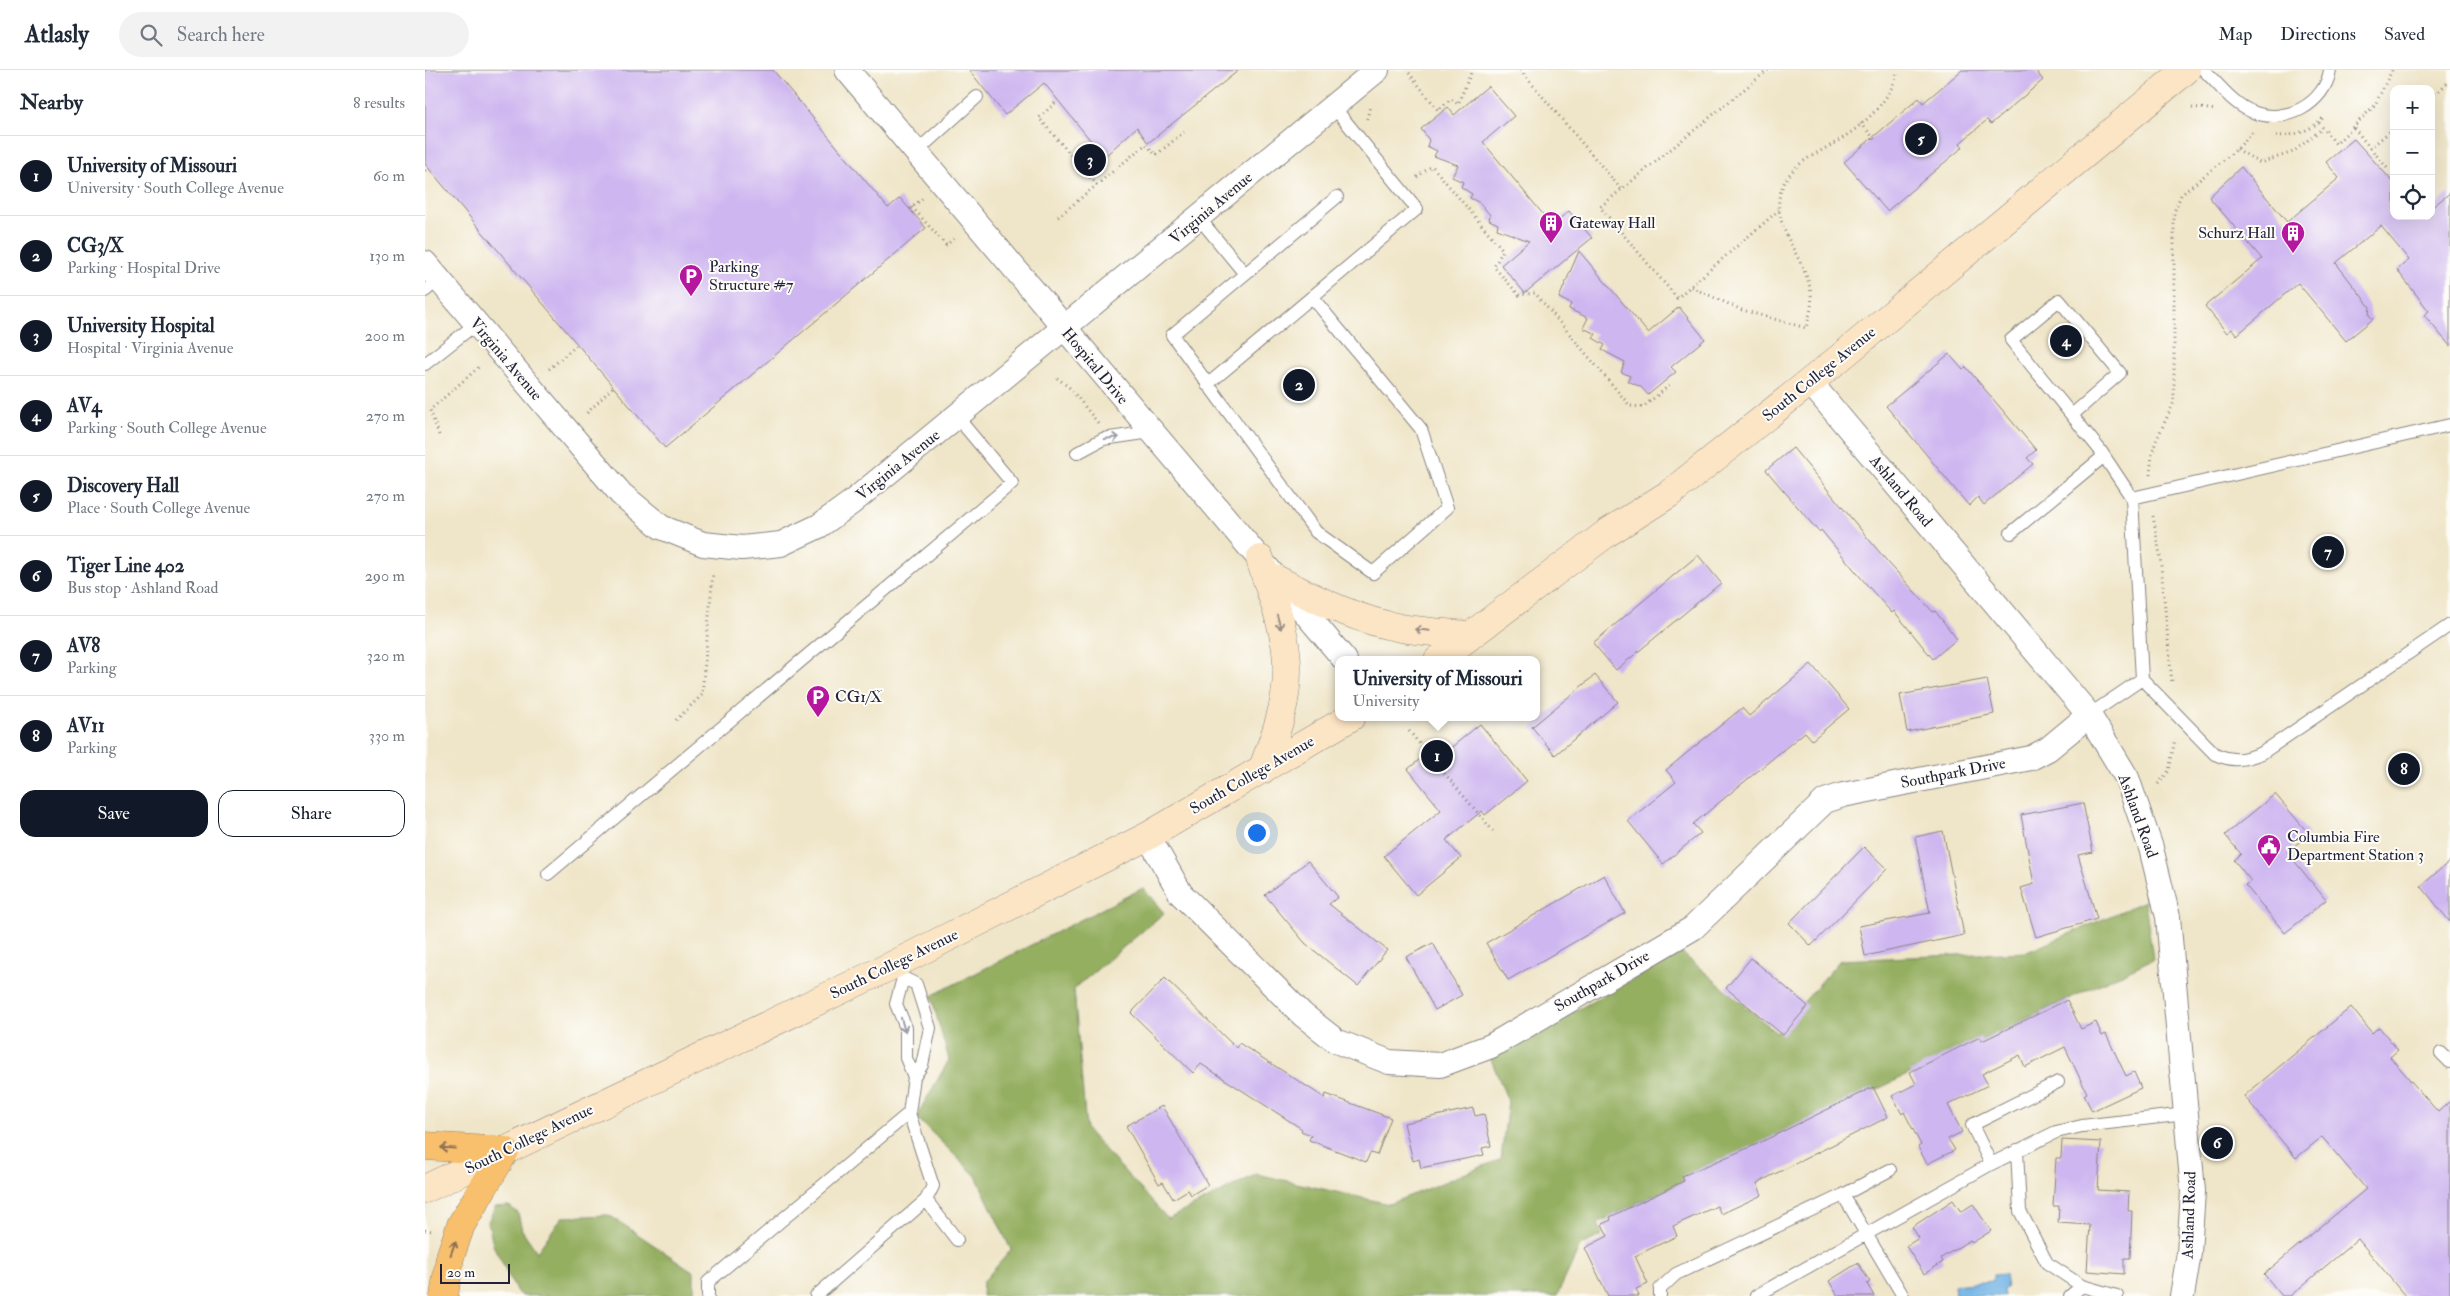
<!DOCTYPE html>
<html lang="en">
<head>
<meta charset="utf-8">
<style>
  :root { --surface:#fff; --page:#f2f2f3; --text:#1f2937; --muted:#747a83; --line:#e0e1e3; --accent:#111827 }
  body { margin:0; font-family:"IM FELL Double Pica",serif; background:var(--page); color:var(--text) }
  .controls { position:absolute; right:15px; top:15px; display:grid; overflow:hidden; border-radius:10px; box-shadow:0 5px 20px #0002 }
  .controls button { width:45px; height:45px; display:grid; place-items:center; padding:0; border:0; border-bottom:1px solid var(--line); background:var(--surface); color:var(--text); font:25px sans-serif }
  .scale { position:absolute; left:15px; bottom:12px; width:70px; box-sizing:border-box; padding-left:5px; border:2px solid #22223b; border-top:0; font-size:14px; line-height:18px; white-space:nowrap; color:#22223b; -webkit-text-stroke:4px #fdfcf7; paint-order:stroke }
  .you { position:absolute; left:831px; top:762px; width:18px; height:18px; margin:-12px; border:4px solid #fff; border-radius:50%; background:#1a73e8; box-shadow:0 0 0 8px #1a73e833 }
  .badge { display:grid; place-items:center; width:32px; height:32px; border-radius:50%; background:var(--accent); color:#fff; font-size:16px; font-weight:700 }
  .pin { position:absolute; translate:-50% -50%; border:2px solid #fff; box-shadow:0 1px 5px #0006 }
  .popup { position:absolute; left:910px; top:586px; width:205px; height:65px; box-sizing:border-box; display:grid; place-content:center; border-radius:10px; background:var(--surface); filter:drop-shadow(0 1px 4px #0005); font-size:16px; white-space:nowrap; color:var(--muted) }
  .popup b { font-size:19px; color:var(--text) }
  .popup::after { content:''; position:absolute; left:50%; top:100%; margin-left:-10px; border:10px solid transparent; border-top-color:var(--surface) }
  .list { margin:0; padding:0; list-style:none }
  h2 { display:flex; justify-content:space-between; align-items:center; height:65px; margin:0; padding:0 20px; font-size:21px }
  h2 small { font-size:16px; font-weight:400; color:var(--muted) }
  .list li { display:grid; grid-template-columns:32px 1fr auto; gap:15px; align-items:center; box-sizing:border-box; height:80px; padding:0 20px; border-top:1px solid var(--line) }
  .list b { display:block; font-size:19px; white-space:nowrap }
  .list p { margin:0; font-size:16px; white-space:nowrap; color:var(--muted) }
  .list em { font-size:16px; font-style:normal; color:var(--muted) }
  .actions { display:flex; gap:10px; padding:15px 20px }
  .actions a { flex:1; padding:11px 0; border:1px solid var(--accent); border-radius:15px; text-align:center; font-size:18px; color:var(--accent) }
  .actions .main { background:var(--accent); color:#fff }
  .icon { flex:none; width:28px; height:28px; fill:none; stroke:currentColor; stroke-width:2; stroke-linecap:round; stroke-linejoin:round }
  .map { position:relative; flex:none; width:2025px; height:1226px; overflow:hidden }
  header { display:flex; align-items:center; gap:30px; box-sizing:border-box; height:70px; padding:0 25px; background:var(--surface); border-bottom:1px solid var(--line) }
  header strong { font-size:24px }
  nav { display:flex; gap:28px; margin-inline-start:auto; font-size:18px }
  .search { width:350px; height:45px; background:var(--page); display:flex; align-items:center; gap:12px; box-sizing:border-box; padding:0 18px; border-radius:28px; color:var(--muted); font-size:19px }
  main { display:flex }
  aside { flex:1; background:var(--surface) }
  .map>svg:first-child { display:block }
  .forest { fill:#94af61; stroke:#5b684e }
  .water { fill:#70b3e5; stroke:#496a90 }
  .building { fill:#ceb6f0 }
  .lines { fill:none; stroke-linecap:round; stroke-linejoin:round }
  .service-casing { stroke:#888482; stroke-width:14 }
  .minor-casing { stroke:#888482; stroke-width:26 }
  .secondary-casing { stroke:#888482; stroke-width:29 }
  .primary-casing { stroke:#888482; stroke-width:29 }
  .path { stroke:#888482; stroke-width:3; stroke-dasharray:1 4; stroke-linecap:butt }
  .service { stroke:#fff; stroke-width:12 }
  .minor { stroke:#fff; stroke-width:24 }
  .secondary { stroke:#fce5c4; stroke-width:28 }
  .primary { stroke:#f8bf6c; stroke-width:28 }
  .oneway { stroke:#9c9ca7 }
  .oneway2 { stroke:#9a8d86 }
  .oneway3 { stroke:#8d7054 }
  .labels { text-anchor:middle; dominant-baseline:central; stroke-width:4; stroke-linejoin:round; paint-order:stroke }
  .street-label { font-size:16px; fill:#22223b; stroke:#fdfcf7 }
  .poi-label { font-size:16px; fill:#22223b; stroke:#fdfcf7; text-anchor:start }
</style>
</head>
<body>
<header>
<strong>Atlasly</strong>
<div class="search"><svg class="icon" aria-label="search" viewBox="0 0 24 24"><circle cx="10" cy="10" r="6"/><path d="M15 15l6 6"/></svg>Search here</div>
<nav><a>Map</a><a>Directions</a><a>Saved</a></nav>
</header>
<main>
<aside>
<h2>Nearby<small>8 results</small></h2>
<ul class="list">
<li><span class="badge">1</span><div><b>University of Missouri</b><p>University · South College Avenue</p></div><em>60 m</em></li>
<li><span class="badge">2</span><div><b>CG3/X</b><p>Parking · Hospital Drive</p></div><em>130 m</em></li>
<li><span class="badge">3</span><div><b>University Hospital</b><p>Hospital · Virginia Avenue</p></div><em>200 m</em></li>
<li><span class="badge">4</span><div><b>AV4</b><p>Parking · South College Avenue</p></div><em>270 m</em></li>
<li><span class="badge">5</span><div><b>Discovery Hall</b><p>Place · South College Avenue</p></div><em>270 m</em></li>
<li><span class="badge">6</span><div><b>Tiger Line 402</b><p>Bus stop · Ashland Road</p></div><em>290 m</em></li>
<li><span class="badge">7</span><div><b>AV8</b><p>Parking</p></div><em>320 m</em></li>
<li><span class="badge">8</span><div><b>AV11</b><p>Parking</p></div><em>330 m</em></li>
</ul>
<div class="actions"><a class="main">Save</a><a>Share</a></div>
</aside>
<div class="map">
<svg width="2025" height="1226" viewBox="0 0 2025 1226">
  <rect width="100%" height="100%" fill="#fdfcf7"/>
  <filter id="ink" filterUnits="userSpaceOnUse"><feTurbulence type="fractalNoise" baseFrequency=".02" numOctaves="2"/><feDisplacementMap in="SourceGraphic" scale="10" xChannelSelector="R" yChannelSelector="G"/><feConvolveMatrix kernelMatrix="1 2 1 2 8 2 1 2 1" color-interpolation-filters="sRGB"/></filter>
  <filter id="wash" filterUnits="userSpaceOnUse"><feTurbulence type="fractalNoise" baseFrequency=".0096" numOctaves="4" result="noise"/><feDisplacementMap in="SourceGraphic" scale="20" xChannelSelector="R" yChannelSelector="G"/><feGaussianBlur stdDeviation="1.12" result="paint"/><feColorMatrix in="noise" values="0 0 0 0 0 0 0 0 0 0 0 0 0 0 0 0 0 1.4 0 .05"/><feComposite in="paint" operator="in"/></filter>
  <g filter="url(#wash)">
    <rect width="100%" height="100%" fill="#efe5c8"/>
    <path class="forest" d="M718,818l21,25 -90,76 12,140 82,90 89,-45 132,30 112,-45 7,-58 -18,-44 192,-104 95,80 63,-73 187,-8 118,-51 8,58 -468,221 -87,43 4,12 -22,11 -23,50h-575l1,-14 28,-32 -35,-74 -60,-59 33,-57 -18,-64z
      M84,1136l9,7 4,17 15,22 25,-35 47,-2 85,57v24h-172l-5,-4 -24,-47 -5,-23 7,-15z"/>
    <path class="water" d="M1580,1204l2,14 -4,1 1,7h-49l-1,-11 39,-4v-6z"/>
    <g id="blocks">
      <path class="building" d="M0,0h348l115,138 12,-10 26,30 -261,220 -240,-284z
        M544,0h270l-91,73 -11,-16 -33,30 -60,-74 -39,32z
        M1537,0h73l8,10 -52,44 -4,-4 -27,23 3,4 -76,64 -43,-49 75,-64 4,5z
        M1063,16l26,30 -31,26 69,83 17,-14 23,27 -67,55 -24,-28 28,-24 -32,-12 1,-5 -9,-4 1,-5 -10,-12 -10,-5 2,-4 -11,-7 2,-5 -11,-5 6,-12 -24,-9 3,-5 -10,-5 2,-6 -8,-11 27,-22 6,8z
        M1929,69l40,44v33h37v-8l19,-15v153l-26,-31 5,-4 -32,-41 12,-10 -28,-34 -45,37 34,44 -1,8 4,4 -27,22 -48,-58 -61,52 -5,-6 -5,4 -22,-27 57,-47 -53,-62 32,-30 46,55 52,-44 -13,-16z
        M1154,181l69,82 31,-26 26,32 -34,28 5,5 -28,23 -7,-8 -13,-6 2,-5 -9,-4 4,-10 -23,-12 3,-5 -12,-7 3,-4 -13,-6 5,-10 -19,-9 2,-5 -12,-6z
        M1524,284l14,16 3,-3 70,83 -9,8 6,6 -49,41 -6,-8 -9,9 -83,-100z
        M1368,378l93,112 47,52 2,-1 22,28 -24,20 -39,-48 -2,2 -25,-28 -46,-55 -2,2 -53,-62z
        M1273,485l23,28 -105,87 -23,-27z
        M1386,594l38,45 -37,31 -7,-8 -112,92 8,9 -38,31 -35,-43 48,-39 -10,-12 76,-62 7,8z
        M1170,605l23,27 -63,53 -23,-28z
        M1562,609l7,35 -87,18 -7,-37z
        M1055,654l47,57 -42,34 -3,-4 -36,29 15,18 -45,37 -32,-39 57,-46 -33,-41 16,-13 7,8z
        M1850,724l34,40 -22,18 39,48 -41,33 -40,-48 6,-4 -17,-21 7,-6 -16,-19z
        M1658,733l10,49 -15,3 19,64 -61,18 -15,-49 13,-4 -13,-69z
        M1518,761l21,104 -99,21 -6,-30 71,-13 -15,-76z
        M1439,777l23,22 -76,77 -22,-23z
        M883,791l30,36 -9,7 58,46 -29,36 -53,-43 -40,-48z
        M2025,791v61l-29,-36z
        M1179,805l21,38 -117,67 -22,-37z
        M1008,873l29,52 -27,15 -29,-53z
        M1326,888l57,48 -25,29 -57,-47z
        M740,908l71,70 3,-5 86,55 1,-4 65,24 -14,37 -7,-2 -4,9 -57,-22 2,-5 -10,-4 1,-2 -101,-65 -8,9 -62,-60z
        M1642,930l14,29 15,-7 6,14 4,-2 20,42 8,-4 7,16 -49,23 -8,-16 3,-2 -22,-46 -40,20 -5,-12 -38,19 6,11 -40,20 14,27 -14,7 7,11 -28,14 -9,-17 3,-2 -17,-33 -2,2 -10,-18 24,-12 -6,-12 70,-35 2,4z
        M1926,937l21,26 7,-6 19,23 -8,7 48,55 12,-11v195h-45l-47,-57 -68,57h-8l-18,-22 102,-85 -44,-52 -26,21 -52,-62z
        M1448,1017l15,30 -131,66 5,12 -41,19 -4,-8 -44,20 4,10 -42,20 13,28 -12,5 3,7h-31l-23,-48 23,-12 -6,-12 9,-4 -1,-3 74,-36 -2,-5 73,-31z
        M737,1036l46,79 -17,10 -3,-5 -15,9 -10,-17 -4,2 -33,-58z
        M1048,1038l2,8 9,-2 7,32 -9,2 2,7 -63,13 -2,-9 -6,2 -9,-38z
        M1637,1070l39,2 -3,48 31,2 -1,19h4l-2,47h-6v16l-37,-3 3,-46 -32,-2 1,-17h-6l3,-48h5z
        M1528,1130l8,12 12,-8 18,27 -19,12 -2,-3 -29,18 2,4 -19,12 -18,-28 13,-8 -7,-11z
        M1433,1193l12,19 -3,2 7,12h-36l-9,-15z"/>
    </g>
  </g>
  <g filter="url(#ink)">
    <use href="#blocks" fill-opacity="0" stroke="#888482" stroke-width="1"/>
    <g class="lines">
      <g class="service-casing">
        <path id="service" d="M1779,0c14,14 30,35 49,42 32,13 72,-8 77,-42
          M491,82l61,-55
          M774,148l46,56 -73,61 144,197 57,41 74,-65 -26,-79 -109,-132
          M820,204l92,-77
          M0,221l14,-12
          M0,294l52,-41
          M782,315l210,-176 -84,-103
          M1647,345l48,-42 -61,-73 -48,40 89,110 32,48 10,181 -53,36
          M652,383l26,-14 48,-7
          M1707,428l318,-73
          M1586,463l93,-77
          M1717,609l73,75c18,8 29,6 47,-1l188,-128
          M123,804l464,-391 -55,-66
          M472,893l6,15 -7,26 10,24v30l8,19 8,-12 8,-37 -14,-44 -13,-6
          M2016,983l9,9
          M484,1043l5,-36
          M1592,1080l3,61 27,52 35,23 35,10
          M1566,1094l-19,-39 86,-43
          M1465,1100l-47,25 60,101
          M501,1130l31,40
          M283,1226v-14l201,-169 24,73 -7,14 -110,96
          M1235,1226v-7l16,-15 167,-79
          M1331,1226l235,-132 65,-32 26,-6 104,-12
          M1645,1226l12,-10"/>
      </g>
      <g class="minor-casing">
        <path id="minor" d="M422,0l498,590
          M0,193l196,231 40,33 42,17 39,4 39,-4 38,-18 32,-23 526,-433
          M1385,312l279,333 38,63 24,70 17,69 25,274 -4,62 -7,43
          M723,766l33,58 122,121 33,26 53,21 51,3 51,-19 202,-118 132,-127 18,-6 188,-37 17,-9 41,-34"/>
      </g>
      <g class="secondary-casing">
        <path id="secondary" d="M835,489c10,34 27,71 27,107 1,37 -12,70 -25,104
          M851,509c40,20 80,41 125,49 23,4 46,5 69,7
          M1013,590l169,-127 62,-39 167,-133 350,-291
          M0,1119l466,-223 257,-130 203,-119"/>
      </g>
      <g class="primary-casing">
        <path id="primary" d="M0,1076l80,5 -44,74 -11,32 -6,39"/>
      </g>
      <path class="path" d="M1095,0l101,119
        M1343,0l-168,137 77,91 102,-88
        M984,3l29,37 13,-11 7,5 14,-34
        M2006,27l19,-16
        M630,33l-16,15 58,67
        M1767,37l24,3
        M942,49l3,-13
        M1436,53l15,18
        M1894,53l17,21 39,-39 17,-35
        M1929,58l16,20 24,-20
        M1851,66c18,0 35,-5 48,-19
        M1945,78l19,22
        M1812,79l23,14 33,-11 30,-24
        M0,101l3,-4
        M992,107l15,-11 71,84 -9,17 25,28 16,-2 95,113 13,1 27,-22
        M487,137l34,38 10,-8
        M485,139l13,-11
        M633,147l88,-73 10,11 28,-23
        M1266,217l51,23 64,18c3,-11 7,-23 5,-34 -4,-37 -47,-72 -27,-111 13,-24 36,-30 57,-44 25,-16 50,-39 57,-69
        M124,299l28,-24
        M632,308l13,10 28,35
        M162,343l26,-26
        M14,365l-9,-25 49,-43
        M1725,405l2,-21 4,-13 18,-39v-190l7,-17 56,-46 16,-17
        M1728,446l7,39 12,128
        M251,650l26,-25 11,-123
        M984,661l84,100
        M1733,714l11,-13 6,-32
        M0,1160l7,1"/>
      <use href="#service" class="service"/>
      <use href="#minor" class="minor"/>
      <use href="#secondary" class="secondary"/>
      <use href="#primary" class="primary"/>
    </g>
    <defs><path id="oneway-shaft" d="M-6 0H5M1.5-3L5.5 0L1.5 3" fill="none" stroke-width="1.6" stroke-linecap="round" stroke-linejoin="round" transform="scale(1.25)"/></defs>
    <g class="oneway">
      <use href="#oneway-shaft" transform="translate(687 368) rotate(-8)"/>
      <use href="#oneway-shaft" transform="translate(478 955) rotate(74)"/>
    </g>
    <g class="oneway2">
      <use href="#oneway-shaft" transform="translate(854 552) rotate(74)"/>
      <use href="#oneway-shaft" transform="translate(997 560) rotate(-174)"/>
    </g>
    <g class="oneway3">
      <use href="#oneway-shaft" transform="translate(23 1078) rotate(-177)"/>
      <use href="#oneway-shaft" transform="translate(28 1178) rotate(-71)"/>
    </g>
  </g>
  <defs>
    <g id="building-pin" transform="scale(1.25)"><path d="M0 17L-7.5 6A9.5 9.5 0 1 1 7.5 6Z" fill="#b5179e" stroke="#fdfcf7"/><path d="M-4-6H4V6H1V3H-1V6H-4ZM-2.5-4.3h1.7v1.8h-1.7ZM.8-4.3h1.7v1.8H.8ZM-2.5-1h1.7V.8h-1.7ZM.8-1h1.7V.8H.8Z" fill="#fff"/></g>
    <g id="parking-pin" transform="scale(1.25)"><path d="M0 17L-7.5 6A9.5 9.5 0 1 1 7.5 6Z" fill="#b5179e" stroke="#fdfcf7"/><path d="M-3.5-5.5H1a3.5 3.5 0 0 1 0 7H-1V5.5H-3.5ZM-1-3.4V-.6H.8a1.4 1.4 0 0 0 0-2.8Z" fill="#fff"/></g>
    <g id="civic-pin" transform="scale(1.25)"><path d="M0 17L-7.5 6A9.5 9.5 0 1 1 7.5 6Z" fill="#b5179e" stroke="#fdfcf7"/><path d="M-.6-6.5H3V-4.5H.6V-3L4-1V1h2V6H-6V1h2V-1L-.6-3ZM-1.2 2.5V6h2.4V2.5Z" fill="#fff"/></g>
  </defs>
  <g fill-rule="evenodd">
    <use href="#building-pin" x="1126" y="153"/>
    <use href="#building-pin" x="1868" y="163"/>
    <use href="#parking-pin" x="266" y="206"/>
    <use href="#parking-pin" x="393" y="627"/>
    <use href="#civic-pin" x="1844" y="776"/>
  </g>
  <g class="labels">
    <g class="street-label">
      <text transform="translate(786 138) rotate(-40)">Virginia Avenue</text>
      <text transform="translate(81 289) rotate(50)">Virginia Avenue</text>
      <text transform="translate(670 296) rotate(50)">Hospital Drive</text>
      <text transform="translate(1394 304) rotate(-39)">South College Avenue</text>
      <text transform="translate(473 395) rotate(-39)">Virginia Avenue</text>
      <text transform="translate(1476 421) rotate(50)">Ashland Road</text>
      <text transform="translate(1528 703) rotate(-11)">Southpark Drive</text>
      <text transform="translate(827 705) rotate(-30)">South College Avenue</text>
      <text transform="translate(1713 746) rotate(70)">Ashland Road</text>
      <text transform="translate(469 894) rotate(-26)">South College Avenue</text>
      <text transform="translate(1177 911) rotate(-30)">Southpark Drive</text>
      <text transform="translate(104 1069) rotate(-26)">South College Avenue</text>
      <text transform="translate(1764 1145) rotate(-88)">Ashland Road</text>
    </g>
    <g class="poi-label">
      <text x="1144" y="153">Gateway Hall</text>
      <text x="1850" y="163" text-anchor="end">Schurz Hall</text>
      <text x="284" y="197">Parking<tspan x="284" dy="18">Structure #7</tspan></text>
      <text x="410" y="627">CG1/X</text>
      <text x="1862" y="767">Columbia Fire<tspan x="1862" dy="18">Department Station 3</tspan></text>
    </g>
  </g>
</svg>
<div class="controls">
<button>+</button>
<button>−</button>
<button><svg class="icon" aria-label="locate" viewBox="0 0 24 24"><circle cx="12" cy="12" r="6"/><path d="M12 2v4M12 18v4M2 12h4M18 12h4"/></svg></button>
</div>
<div class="scale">20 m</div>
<div class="you"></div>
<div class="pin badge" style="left:1012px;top:686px">1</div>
<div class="popup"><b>University of Missouri</b>University</div>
<div class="pin badge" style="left:874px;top:315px">2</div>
<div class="pin badge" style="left:665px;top:90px">3</div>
<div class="pin badge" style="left:1641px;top:271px">4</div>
<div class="pin badge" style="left:1496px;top:69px">5</div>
<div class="pin badge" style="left:1792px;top:1073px">6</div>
<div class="pin badge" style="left:1903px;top:482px">7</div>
<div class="pin badge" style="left:1979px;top:699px">8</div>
</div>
</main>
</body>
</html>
